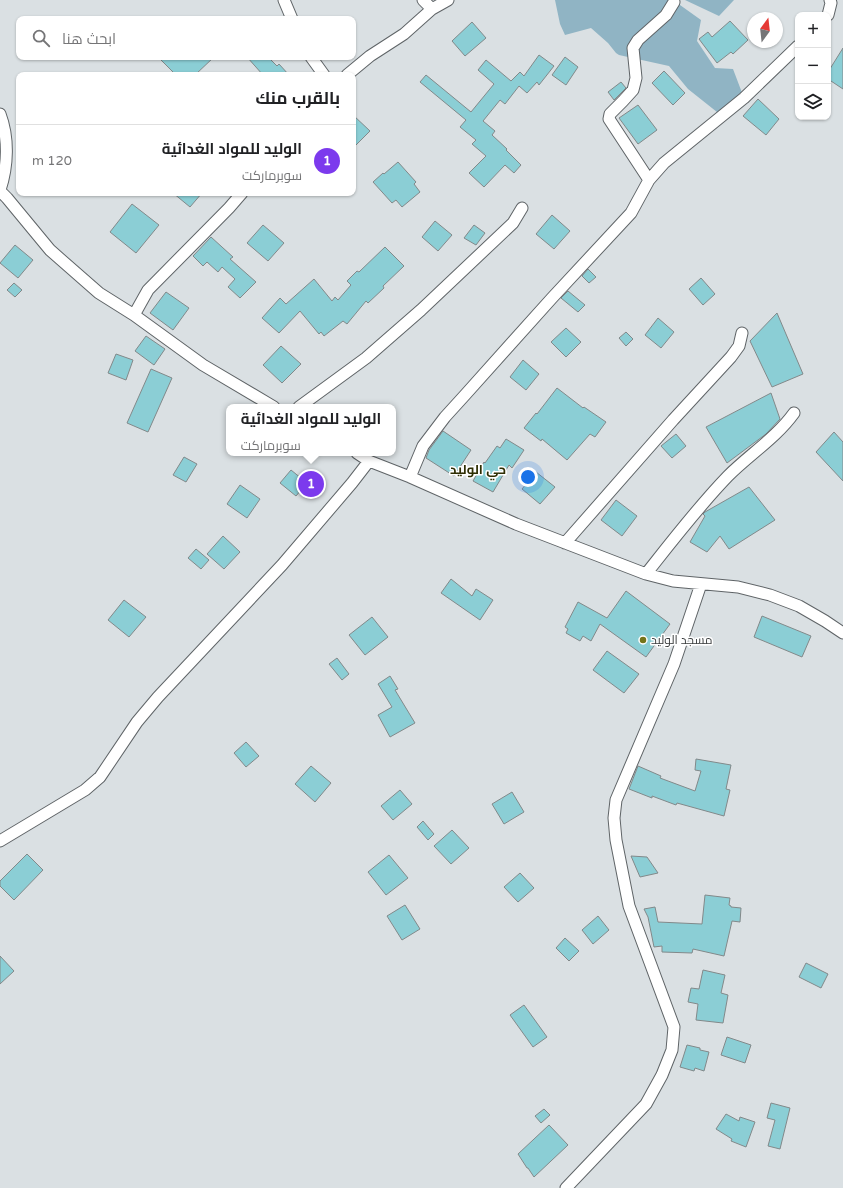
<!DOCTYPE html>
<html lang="ar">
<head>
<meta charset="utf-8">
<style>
  :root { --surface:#fff; --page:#f6f6f6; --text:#202124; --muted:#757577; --line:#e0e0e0; --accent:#7c3aed }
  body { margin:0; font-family:"Varela Round",Cairo,sans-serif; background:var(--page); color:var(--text); direction:rtl }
  .controls { position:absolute; right:12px; top:12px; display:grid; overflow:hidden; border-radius:8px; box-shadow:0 1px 3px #0004 }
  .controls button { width:36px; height:36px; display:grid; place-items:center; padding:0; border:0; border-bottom:1px solid var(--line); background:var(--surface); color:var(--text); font:20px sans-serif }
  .compass { position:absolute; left:747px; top:12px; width:36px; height:36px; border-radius:50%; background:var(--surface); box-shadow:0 1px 3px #0004; rotate:15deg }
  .you { position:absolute; left:528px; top:477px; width:14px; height:14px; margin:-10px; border:3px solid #fff; border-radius:50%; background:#1a73e8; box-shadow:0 0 0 6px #1a73e833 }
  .badge { display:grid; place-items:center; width:26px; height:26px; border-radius:50%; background:var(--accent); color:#fff; font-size:13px; font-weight:700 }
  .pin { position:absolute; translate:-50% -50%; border:2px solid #fff; box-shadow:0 1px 4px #0006 }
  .popup { position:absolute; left:226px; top:404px; width:170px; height:52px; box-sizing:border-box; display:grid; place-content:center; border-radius:8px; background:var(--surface); filter:drop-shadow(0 1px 3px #0005); font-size:13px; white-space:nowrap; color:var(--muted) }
  .popup b { font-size:15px; color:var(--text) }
  .popup::after { content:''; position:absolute; left:50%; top:100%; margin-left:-8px; border:8px solid transparent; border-top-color:var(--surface) }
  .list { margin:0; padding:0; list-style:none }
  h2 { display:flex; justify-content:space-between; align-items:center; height:52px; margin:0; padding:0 16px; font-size:17px }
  h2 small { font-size:13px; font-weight:400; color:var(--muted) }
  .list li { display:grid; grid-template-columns:26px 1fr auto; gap:12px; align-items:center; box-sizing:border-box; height:72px; padding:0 16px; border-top:1px solid var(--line) }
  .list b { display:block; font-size:15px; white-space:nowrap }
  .list p { margin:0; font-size:13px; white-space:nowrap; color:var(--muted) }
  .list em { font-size:13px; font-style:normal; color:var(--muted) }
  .icon { flex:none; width:22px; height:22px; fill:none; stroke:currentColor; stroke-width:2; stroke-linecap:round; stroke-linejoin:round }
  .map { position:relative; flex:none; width:843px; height:1188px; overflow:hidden; direction:ltr }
  .search { position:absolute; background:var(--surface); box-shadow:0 1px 3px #0004; left:16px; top:16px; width:340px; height:44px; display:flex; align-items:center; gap:10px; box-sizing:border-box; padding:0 14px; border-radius:8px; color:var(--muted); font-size:15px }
  .panel { position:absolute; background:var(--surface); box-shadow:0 1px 3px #0004; left:16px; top:72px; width:340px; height:124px; border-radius:8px; direction:rtl }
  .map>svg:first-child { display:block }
  .green { fill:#90b4c4 }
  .building { fill:#8bced5; stroke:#82898a }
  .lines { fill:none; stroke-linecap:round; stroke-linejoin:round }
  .street-casing { stroke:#5f6467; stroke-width:13 }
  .street { stroke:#fff; stroke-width:11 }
  .poi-dot { fill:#74741a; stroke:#fff; stroke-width:1.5 }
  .labels { text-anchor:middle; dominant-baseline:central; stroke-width:3; stroke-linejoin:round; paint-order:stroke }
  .poi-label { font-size:12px; fill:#383b3c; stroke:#fff; text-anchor:start }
  .neighbourhood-label { font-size:13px; font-weight:bold; fill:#2e2e03; stroke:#fff }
</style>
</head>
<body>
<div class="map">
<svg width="843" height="1188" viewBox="0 0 843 1188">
  <rect width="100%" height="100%" fill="#dae0e3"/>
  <path class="green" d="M555,0h118l28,20 -4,21 18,27 18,1 11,29 -22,18 -34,-27 -19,-23 -50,-11 -3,-2 -8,-10 -17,-15 -26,7 -5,-11z
    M685,0h49l-15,16z"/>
  <path class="building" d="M730,21l18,19 -15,14 -2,-2 -14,11 -18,-24 9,-7 4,5z
    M472,22l14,16 -21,18 -13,-15z
    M843,48v41l-15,-10v-7z
    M539,55l15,11 -15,19 -2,-3 -10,11 -8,-7 -14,18 -5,-4 -17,21 12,10 -3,4 15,14 -1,1 15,15 -7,8 -9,-8 -21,22 -15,-14 17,-17 -14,-12 4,-4 -16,-13 6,-7 -46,-38 6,-7 45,37 23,-28 -16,-14 8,-10 25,21 9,-9 4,4z
    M158,57h56l-19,18h-19z
    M247,57h21l9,9 2,-2 10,11h-26z
    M565,57l13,10 -12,18 -14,-10z
    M664,71l21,22 -12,12 -21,-22z
    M621,82l5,6 -12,12 -6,-8z
    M758,99l21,20 -13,16 -23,-19z
    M638,105l19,25 -19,14 -19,-26z
    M353,115l17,16 -17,17z
    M398,162l18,20 -2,2 6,8 -18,15 -6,-7 -4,3 -19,-21 10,-9 1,1z
    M173,193h29l-12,14z
    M132,204l27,21 -23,28 -26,-21z
    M552,215l18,16 -16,18 -18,-15z
    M435,221l17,14 -14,16 -16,-14z
    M263,225l21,18 -16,18 -21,-18z
    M474,225l11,8 -9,12 -12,-7z
    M211,237l22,20 -3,2 26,23 -16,16 -12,-11 7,-8 -13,-12 -4,5 -11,-10 -4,4 -10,-10z
    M15,245l18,15 -15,18 -18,-15z
    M385,247l19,19 -21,20 1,2 -16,15 -2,-2 -19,23 -4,-3 -19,15 -3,-4 -2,2 -19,-23 -21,22 -17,-15 18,-20 6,6 28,-25 18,22 3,-4 3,3 13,-15 -4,-4 10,-10 2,1z
    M588,269l8,8 -7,6 -7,-7z
    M701,278l14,16 -12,11 -14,-16z
    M14,283l8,7 -7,7 -8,-7z
    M568,291l17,14 -7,7 -17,-14z
    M166,292l23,16 -16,22 -23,-17z
    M777,313l26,61 -31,13 -22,-46z
    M658,318l16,14 -13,16 -16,-13z
    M566,328l15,14 -15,15 -15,-15z
    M626,332l7,7 -7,7 -7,-8z
    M146,336l19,13 -11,16 -19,-14z
    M281,346l20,18 -19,19 -19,-18z
    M116,354l17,6 -7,20 -18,-7z
    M523,360l16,14 -13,16 -16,-13z
    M151,369l21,9 -24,54 -21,-9z
    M557,388l26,20 1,-1 22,15 -11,15 -5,-3 -23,26 -25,-21 -1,2 -17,-13 12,-15 1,1z
    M771,393l9,26 -14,15 -39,29 -21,-36z
    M443,431l28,19 -17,26 -28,-18 3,-8z
    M834,432l9,10v39l-27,-29z
    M676,434l10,12 -14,12 -11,-12z
    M506,439l18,11 -12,18 -3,-3 -16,27 -20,-11 11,-19 1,1 12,-17 3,2z
    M184,457l13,7 -11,18 -13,-7z
    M291,470l16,13 -11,13 -16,-13z
    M536,472l19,15 -15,17 -18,-15z
    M240,485l20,14 -13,19 -20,-14z
    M749,487l26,33 -46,29 -9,-13 -13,16 -17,-10 15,-26 -2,-2 2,-2z
    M616,500l21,16 -15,20 -21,-16z
    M223,536l17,16 -16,17 -17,-15z
    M196,549l13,11 -8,9 -13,-11z
    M451,579l21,17 4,-7 17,11 -13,20 -39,-27z
    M626,591l44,33 -24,33 -46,-33 -9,17 -8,-5 -3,5 -14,-8 2,-4 -3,-2 13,-25 29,16z
    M124,600l22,17 -17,20 -21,-17z
    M762,616l49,20 -9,21 -48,-20z
    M372,617l16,20 -23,18 -16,-20z
    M607,651l32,23 -15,19 -31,-23z
    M337,658l12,16 -7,6 -13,-16z
    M390,676l8,13 -3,1 20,33 -25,14 -12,-22 14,-8 -14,-23z
    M246,742l13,14 -13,11 -12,-14z
    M696,759l35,6 -5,24 4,1 -6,26 -47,-13 -1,2 -24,-9v2l-23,-9 9,-23 23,10 -1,2 35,13 6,-20 -6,-1z
    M311,766l20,17 -16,19 -20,-18z
    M400,790l12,14 -19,16 -12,-14z
    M512,792l12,20 -20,12 -12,-20z
    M423,821l11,13 -6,6 -11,-13z
    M452,830l17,18 -18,16 -17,-18z
    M27,854l16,16 -29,30 -14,-14v-5z
    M389,855l19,23 -22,17 -18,-23z
    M631,856l16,1 11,16 -18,4z
    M520,873l14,15 -16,14 -14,-15z
    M705,895l25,3 -1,7 2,1v1l10,1 -1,14 -8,-1 -8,35 -31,-7 -1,4 -30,-1v-6l-8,1 -6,-30 -4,-8 11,-2 3,15 44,2z
    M405,905l15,24 -18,11 -15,-24z
    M598,916l11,14 -16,14 -11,-14z
    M565,938l14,13 -10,10 -13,-13z
    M0,956l14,15 -14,13z
    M806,963l22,11 -7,14 -22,-11z
    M703,970l22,5 -4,18 7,2 -5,28 -27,-3 2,-16 -10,-2 3,-14 8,1z
    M524,1005l23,32 -14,10 -23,-32z
    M727,1037l24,8 -6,18 -24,-8z
    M687,1045l13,3v2l9,2 -5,19 -9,-3 -1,3 -14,-4z
    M771,1103l19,5 -10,41 -12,-3 7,-26 -8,-2z
    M544,1109l6,6 -9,8 -6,-7z
    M726,1114l13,7 1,-4 15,5 -9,25 -15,-6 1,-2 -16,-10z
    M549,1125l19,20 -34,32 -6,-9h-1l-9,-14z"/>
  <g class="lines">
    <g class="street-casing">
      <path id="street" d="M284,0l8,19
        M423,0l9,9
        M828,15l3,-12 -1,-3
        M311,57l13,18
        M347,75l23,-19 34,-22 28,-25 16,-9
        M0,114c9,24 8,52 0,76
        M649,180l-40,-61 1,-5 13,-13 10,-11 3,-12 -3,-30 5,-8 28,-25 8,-13
        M0,191l7,7 43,52 49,43 35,22 69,50 71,42
        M134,315l14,-25 81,-82 13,-15
        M299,407l67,-49 55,-48 92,-87 9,-15
        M357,453l12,8 41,16 106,47 130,50 27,7 65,6 32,8 29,11 26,15 18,12
        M410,477l13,-31 22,-29 20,-22 87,-97 79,-85 18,-33 15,-17 80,-65 54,-52
        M565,543l108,-123 58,-63 8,-11 3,-13
        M646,574c26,-33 52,-67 82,-98 22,-22 48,-38 66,-63
        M0,841l85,-51 15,-13 37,-55 21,-25 124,-132 70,-82 17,-22
        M566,1188l80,-84 16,-29 10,-25 2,-23 -45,-121 -13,-66 -2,-22 2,-18 58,-136 27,-80"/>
    </g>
    <use href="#street" class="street"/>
  </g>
  <circle class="poi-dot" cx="643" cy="640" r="4"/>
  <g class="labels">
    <g class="poi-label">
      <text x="651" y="640">مسجد الوليد</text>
    </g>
    <g class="neighbourhood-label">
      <text x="478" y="470">حي الوليد</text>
    </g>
  </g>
</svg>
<div class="controls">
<button>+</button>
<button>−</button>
<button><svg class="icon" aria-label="layers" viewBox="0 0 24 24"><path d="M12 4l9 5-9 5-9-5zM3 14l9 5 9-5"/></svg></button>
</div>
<svg class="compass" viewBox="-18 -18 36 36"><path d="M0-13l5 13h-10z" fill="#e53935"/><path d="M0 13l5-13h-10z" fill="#757577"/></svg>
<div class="you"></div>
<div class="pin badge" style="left:311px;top:484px">1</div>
<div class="popup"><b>الوليد للمواد الغدائية</b>سوبرماركت</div>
<div class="search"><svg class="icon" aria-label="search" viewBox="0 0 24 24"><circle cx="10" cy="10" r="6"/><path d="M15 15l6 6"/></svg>ابحث هنا</div>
<section class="panel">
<h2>بالقرب منك<small></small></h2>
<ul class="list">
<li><span class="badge">1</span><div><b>الوليد للمواد الغدائية</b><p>سوبرماركت</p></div><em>120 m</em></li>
</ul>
</section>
</div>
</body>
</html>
